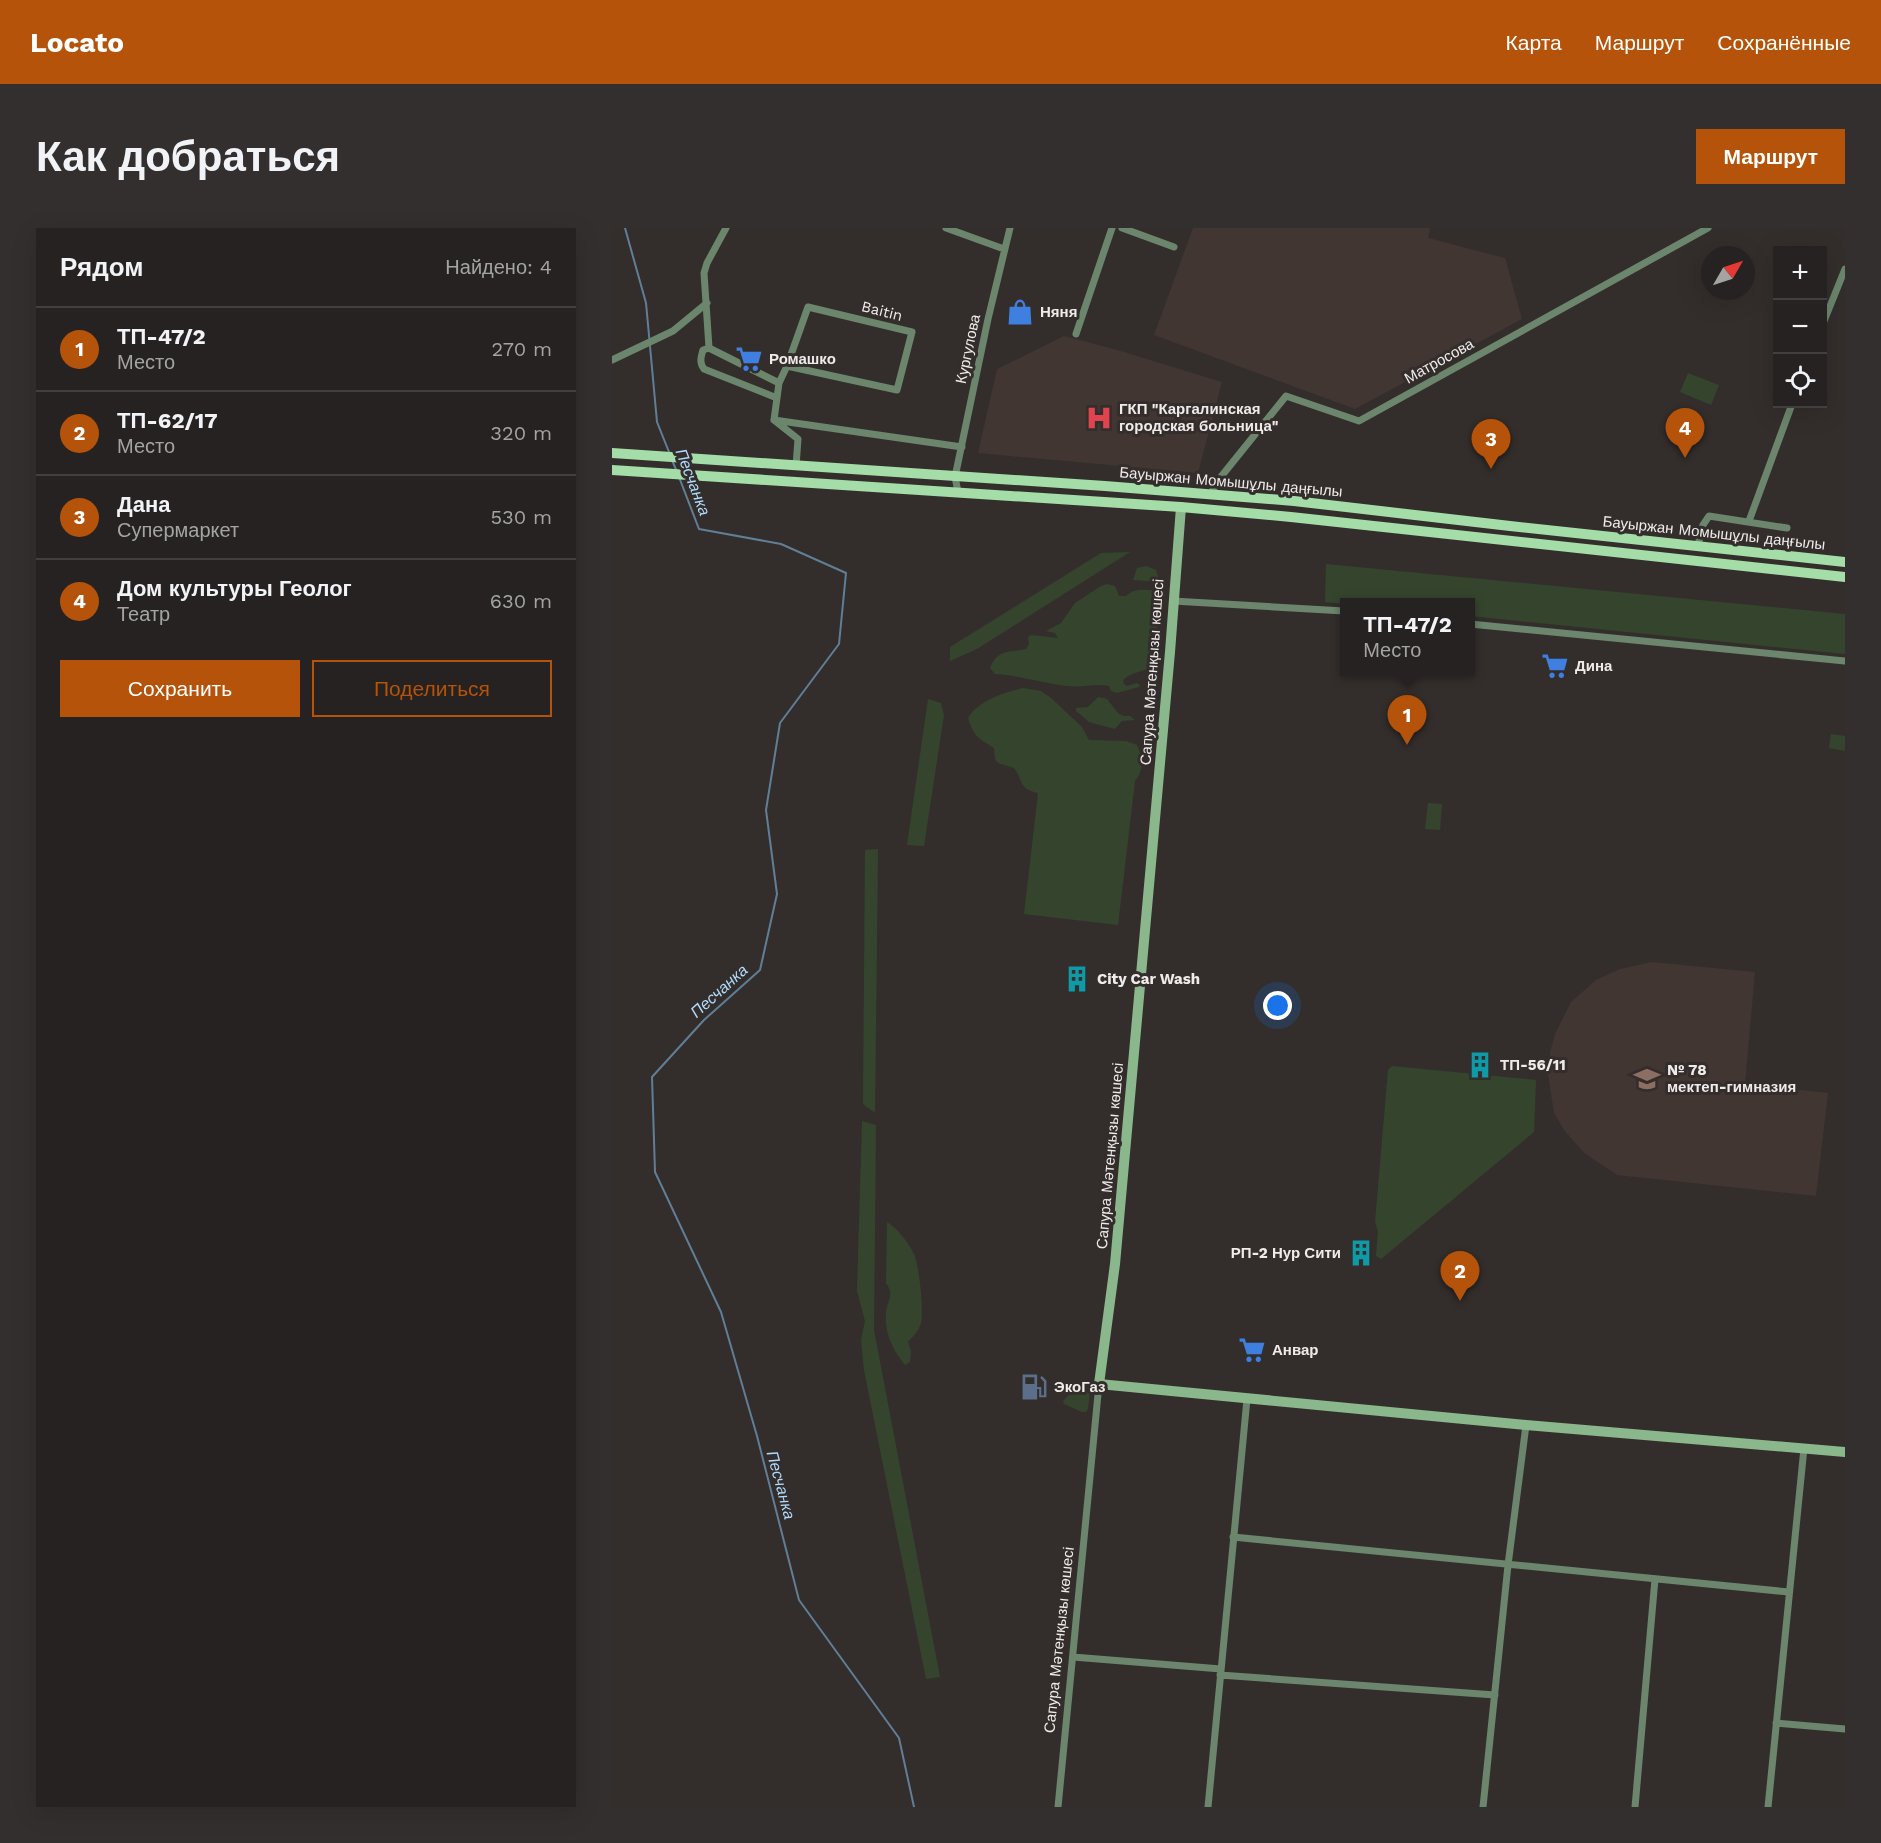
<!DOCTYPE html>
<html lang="ru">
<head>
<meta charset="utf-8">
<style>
  :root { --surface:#262221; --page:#322f2e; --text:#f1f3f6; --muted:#a4a4a5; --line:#423f3f; --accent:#b45309 }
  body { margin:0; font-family:"Work Sans",sans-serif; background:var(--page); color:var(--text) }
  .controls { position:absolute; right:18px; top:18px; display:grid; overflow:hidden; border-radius:0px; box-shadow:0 6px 24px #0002 }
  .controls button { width:54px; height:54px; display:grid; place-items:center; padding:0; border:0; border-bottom:2px solid var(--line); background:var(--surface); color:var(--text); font:30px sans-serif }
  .compass { position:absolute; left:1089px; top:18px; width:54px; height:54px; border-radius:50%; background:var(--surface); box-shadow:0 6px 24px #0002; rotate:51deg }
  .you { position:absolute; left:666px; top:778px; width:21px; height:21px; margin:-15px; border:4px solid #fff; border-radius:50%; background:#1a73e8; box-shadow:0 0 0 9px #1a73e833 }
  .badge { display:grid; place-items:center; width:39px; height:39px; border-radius:50%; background:var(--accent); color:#fff; font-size:20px; font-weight:700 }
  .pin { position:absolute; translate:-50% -50px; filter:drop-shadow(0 2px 3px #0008) }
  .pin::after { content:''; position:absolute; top:32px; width:21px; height:18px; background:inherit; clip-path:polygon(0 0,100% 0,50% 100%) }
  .popup { position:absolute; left:728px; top:370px; width:135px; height:78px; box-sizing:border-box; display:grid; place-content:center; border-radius:0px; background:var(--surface); filter:drop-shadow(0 2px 4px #0005); font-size:20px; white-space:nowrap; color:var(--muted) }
  .popup b { font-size:22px; color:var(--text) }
  .popup::after { content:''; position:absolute; left:50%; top:100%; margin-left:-12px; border:12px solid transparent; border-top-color:var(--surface) }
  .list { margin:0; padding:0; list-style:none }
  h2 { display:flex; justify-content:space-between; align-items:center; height:78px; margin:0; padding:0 24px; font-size:26px }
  h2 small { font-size:20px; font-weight:400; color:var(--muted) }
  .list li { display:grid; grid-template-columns:39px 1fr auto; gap:18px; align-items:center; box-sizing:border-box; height:84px; padding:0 24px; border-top:2px solid var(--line) }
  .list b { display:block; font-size:22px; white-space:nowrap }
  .list p { margin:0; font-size:20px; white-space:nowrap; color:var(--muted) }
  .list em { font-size:20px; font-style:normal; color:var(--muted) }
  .actions { display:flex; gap:12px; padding:18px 24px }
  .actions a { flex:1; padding:14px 0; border:2px solid var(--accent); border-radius:0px; text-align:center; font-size:21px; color:var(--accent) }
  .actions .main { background:var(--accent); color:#fff }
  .icon { flex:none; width:33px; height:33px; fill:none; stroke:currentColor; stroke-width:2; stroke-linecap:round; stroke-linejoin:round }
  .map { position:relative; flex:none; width:1233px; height:1579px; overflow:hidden; border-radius:0px }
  header { display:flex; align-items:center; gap:36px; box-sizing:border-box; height:84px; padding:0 30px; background:var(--accent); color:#fff }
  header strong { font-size:28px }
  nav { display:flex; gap:33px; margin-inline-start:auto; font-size:21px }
  .intro { display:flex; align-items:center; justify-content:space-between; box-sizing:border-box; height:144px; padding:0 36px }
  h1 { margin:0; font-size:42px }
  .button { padding:15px 27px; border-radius:0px; background:var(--accent); color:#fff; font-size:21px; font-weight:700 }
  main { display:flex; gap:36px; padding:0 36px }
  aside { flex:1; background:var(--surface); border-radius:0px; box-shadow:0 6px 24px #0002 }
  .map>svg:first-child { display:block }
  .built { fill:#413631 }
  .green { fill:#35452d }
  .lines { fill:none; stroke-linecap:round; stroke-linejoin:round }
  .stream { stroke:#607f97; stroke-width:2 }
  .street { stroke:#6b866c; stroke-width:7 }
  .secondary { stroke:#8bb78d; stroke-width:10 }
  .primary { stroke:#a4dda7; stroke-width:10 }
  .labels { text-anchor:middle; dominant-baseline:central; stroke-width:6; stroke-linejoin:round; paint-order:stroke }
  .street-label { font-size:15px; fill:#efebea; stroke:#332e2c }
  .poi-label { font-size:15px; font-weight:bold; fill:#efebea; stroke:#332e2c; text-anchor:start }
  .water-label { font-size:16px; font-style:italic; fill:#b0dbfc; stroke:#332e2c }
</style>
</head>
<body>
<header>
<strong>Locato</strong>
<nav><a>Карта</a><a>Маршрут</a><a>Сохранённые</a></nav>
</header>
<div class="intro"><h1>Как добраться</h1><a class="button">Маршрут</a></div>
<main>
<aside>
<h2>Рядом<small>Найдено: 4</small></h2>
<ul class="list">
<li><span class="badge">1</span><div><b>ТП-47/2</b><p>Место</p></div><em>270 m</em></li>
<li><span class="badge">2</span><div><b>ТП-62/17</b><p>Место</p></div><em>320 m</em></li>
<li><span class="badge">3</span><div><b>Дана</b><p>Супермаркет</p></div><em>530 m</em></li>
<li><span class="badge">4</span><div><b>Дом культуры Геолог</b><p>Театр</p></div><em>630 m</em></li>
</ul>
<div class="actions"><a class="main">Сохранить</a><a>Поделиться</a></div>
</aside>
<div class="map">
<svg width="1233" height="1579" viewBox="0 0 1233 1579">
  <rect width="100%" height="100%" fill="#332e2c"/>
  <path class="built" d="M581,0h237l-2,10 77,20 17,61 -167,90 -201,-74z
    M452,108l50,13 108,33 -24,91 -220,-20 19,-84z
    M1040,734l103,10 -10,112 83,9 -12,103 -199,-21 -33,-22 -20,-23 -10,-17 -6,-39 2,-22 5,-18 16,-32 25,-22 24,-11z"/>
  <path class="green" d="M1076,145l31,12 -8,20 -31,-13z
    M518,324l-153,97 -27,12v-14l151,-94z
    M714,336l519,50v40l-375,-38v-14l-126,2 -19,-2z
    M534,338l10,4 4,12 -27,-2 4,-12z
    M495,356l8,2 4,10h7c9,-9 21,-6 33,-5 -2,15 -1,66 -7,75 -3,5 -20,5 -29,14l1,4 3,2 10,-3 3,2 -1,2 -22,6 -6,-2 -2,-5c-14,-3 -28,2 -43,0 -24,-3 -47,-11 -71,-12l-5,-6c8,-20 19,-15 36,-19l3,-5 -1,-7 3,-2 27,3 -3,-5 -9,-2 15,-8 14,-20 26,-17z
    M411,460l18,3 10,7 31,29 7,13 37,1 11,4c6,13 7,25 -2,36l-17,144 -94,-11 14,-121c-20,-4 -14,-12 -24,-25l-16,-5 -3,-4 -1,-11c-16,-10 -20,-11 -26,-30 11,-18 35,-25 55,-30z
    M486,469l9,2 11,14 5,3h7l5,4 -13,1 -7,8 -26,-7 -13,-11v-3l12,-1z
    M316,471l13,4 3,12 -20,131 -17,-1z
    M1219,506l14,2v15l-16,-3z
    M816,575l14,1 -2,26 -15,-1z
    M266,621l-3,264 -12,-9 2,-254z
    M780,838l144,14 -2,52 -153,127 -5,-3 2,-25 -3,-9 13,-152z
    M250,893l14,4 -2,205 66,347 -14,2 -62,-309 -3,-30 4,-19 -8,-30z
    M275,994c11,7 21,20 27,32 5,10 10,58 7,69 -2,8 -8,13 -13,19l3,9 -1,11 -5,3c-12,-15 -21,-32 -19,-52 1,-12 9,-18 0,-30z
    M471,1161l7,2 -2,18 -2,3h-4l-18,-8 -1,-3 9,-9z"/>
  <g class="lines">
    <path class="stream" d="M13,0l21,75 11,119 12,30
      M60,232l5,12
      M67,249l20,52 82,15 65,29 -7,71 -59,79 -14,87 11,84 -17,76 -56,50 -52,57 3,95 66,140 36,124 42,164 100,138 15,69"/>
    <path class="street" d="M114,0l-19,35 -3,10 5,75 70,35
      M334,0l58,21
      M510,0l52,19
      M1210,98l23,-57
      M464,106l36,-106
      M97,120l-6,2c-2,7 -4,12 1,19l73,29
      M0,132l61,-29 34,-28
      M175,138l110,24 15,-58 -104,-25 -21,59 -8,17 -5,37 188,27
      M162,192l24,19 -2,27
      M346,264l-3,-15 33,-158 22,-91
      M598,267l10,-17 66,-82 73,25 349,-193
      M1137,293l43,-117
      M1086,317l5,-20 6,-9 78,12
      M561,373l171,10
      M858,396l375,37
      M621,1309l556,55
      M461,1429l148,12
      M608,1447l275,20
      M1164,1495l69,6
      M446,1579l41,-423
      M596,1579l39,-408
      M871,1579l25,-242 18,-140
      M1023,1579l20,-228
      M1156,1579l36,-359"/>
    <path class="secondary" d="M569,279l-11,145 -55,612 -16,120 427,41 319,27"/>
    <path class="primary" d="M0,225l493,33 189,15 216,25 335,36
      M0,242l569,37 110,10 554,60"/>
  </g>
  <defs>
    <g id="shop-bare" transform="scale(2.07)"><path d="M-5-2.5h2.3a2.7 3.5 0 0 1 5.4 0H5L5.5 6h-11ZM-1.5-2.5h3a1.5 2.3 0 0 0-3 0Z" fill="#3f7fe0" stroke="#332e2c" stroke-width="2.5" paint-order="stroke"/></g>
    <g id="supermarket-bare" transform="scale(2.07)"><path d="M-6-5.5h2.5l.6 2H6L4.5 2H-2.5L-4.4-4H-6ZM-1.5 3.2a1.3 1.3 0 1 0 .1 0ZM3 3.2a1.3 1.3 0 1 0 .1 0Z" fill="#3f7fe0" stroke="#332e2c" stroke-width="2.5" paint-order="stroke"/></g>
    <g id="hospital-bare" transform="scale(2.07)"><path d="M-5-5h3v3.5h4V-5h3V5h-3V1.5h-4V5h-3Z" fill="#e0444e" stroke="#332e2c" stroke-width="2.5" paint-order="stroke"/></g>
    <g id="building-bare" transform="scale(2.07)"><path d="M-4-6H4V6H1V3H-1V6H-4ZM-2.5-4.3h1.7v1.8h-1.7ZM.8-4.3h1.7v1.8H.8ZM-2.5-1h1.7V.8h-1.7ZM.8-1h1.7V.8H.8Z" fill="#0f9aa8" stroke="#332e2c" stroke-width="2.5" paint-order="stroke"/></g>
    <g id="school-bare" transform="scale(2.07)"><path d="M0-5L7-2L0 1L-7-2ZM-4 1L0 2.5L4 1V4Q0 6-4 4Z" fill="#8d6e63" stroke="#332e2c" stroke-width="2.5" paint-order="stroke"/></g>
    <g id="fuel-bare" transform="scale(2.07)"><path d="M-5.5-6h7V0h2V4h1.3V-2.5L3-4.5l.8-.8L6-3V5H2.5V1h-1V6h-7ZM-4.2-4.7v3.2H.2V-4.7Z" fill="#5c6f8a" stroke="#332e2c" stroke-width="2.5" paint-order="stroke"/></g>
  </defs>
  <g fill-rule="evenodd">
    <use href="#shop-bare" x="408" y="84"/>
    <use href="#supermarket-bare" x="137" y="131"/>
    <use href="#hospital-bare" x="487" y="190"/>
    <use href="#supermarket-bare" x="943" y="438"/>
    <use href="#building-bare" x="465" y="751"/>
    <use href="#building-bare" x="868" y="837"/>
    <use href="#school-bare" x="1035" y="851"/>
    <use href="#building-bare" x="749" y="1025"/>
    <use href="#supermarket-bare" x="640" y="1122"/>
    <use href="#fuel-bare" x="422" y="1159"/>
  </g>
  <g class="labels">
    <g class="street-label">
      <text transform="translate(270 83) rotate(14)">Baitin</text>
      <text transform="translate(356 121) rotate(-78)">Кургулова</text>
      <text transform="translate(827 133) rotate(-29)">Матросова</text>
      <text transform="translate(619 254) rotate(5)">Бауыржан Момышұлы даңғылы</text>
      <text transform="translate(1102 305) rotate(6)">Бауыржан Момышұлы даңғылы</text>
      <text transform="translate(540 444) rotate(-86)">Сапура Мәтенқызы көшесі</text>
      <text transform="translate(498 928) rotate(-85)">Сапура Мәтенқызы көшесі</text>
      <text transform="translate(447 1412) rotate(-84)">Сапура Мәтенқызы көшесі</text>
    </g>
    <g class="poi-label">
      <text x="428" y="84">Няня</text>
      <text x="157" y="131">Ромашко</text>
      <text x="507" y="181">ГКП "Каргалинская<tspan x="507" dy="17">городская больница"</tspan></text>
      <text x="963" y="438">Дина</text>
      <text x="485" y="751">City Car Wash</text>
      <text x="888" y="837">ТП-56/11</text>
      <text x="1055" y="842">№ 78<tspan x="1055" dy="17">мектеп-гимназия</tspan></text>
      <text x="729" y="1025" text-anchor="end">РП-2 Нур Сити</text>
      <text x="660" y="1122">Анвар</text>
      <text x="442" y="1159">ЭкоГаз</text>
    </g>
    <g class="water-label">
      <text transform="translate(81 254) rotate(69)">Песчанка</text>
      <text transform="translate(107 763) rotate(-42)">Песчанка</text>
      <text transform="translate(169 1257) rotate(75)">Песчанка</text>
    </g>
  </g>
</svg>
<div class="controls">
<button>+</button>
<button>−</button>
<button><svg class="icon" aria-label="locate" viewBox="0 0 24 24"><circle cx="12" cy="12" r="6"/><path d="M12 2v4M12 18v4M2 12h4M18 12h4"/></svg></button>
</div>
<svg class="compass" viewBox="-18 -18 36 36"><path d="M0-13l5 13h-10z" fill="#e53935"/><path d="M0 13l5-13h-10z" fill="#a4a4a5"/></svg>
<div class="you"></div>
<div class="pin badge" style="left:795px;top:517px">1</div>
<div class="popup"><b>ТП-47/2</b>Место</div>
<div class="pin badge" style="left:848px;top:1073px">2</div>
<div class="pin badge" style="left:879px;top:241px">3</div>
<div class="pin badge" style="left:1073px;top:230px">4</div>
</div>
</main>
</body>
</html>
